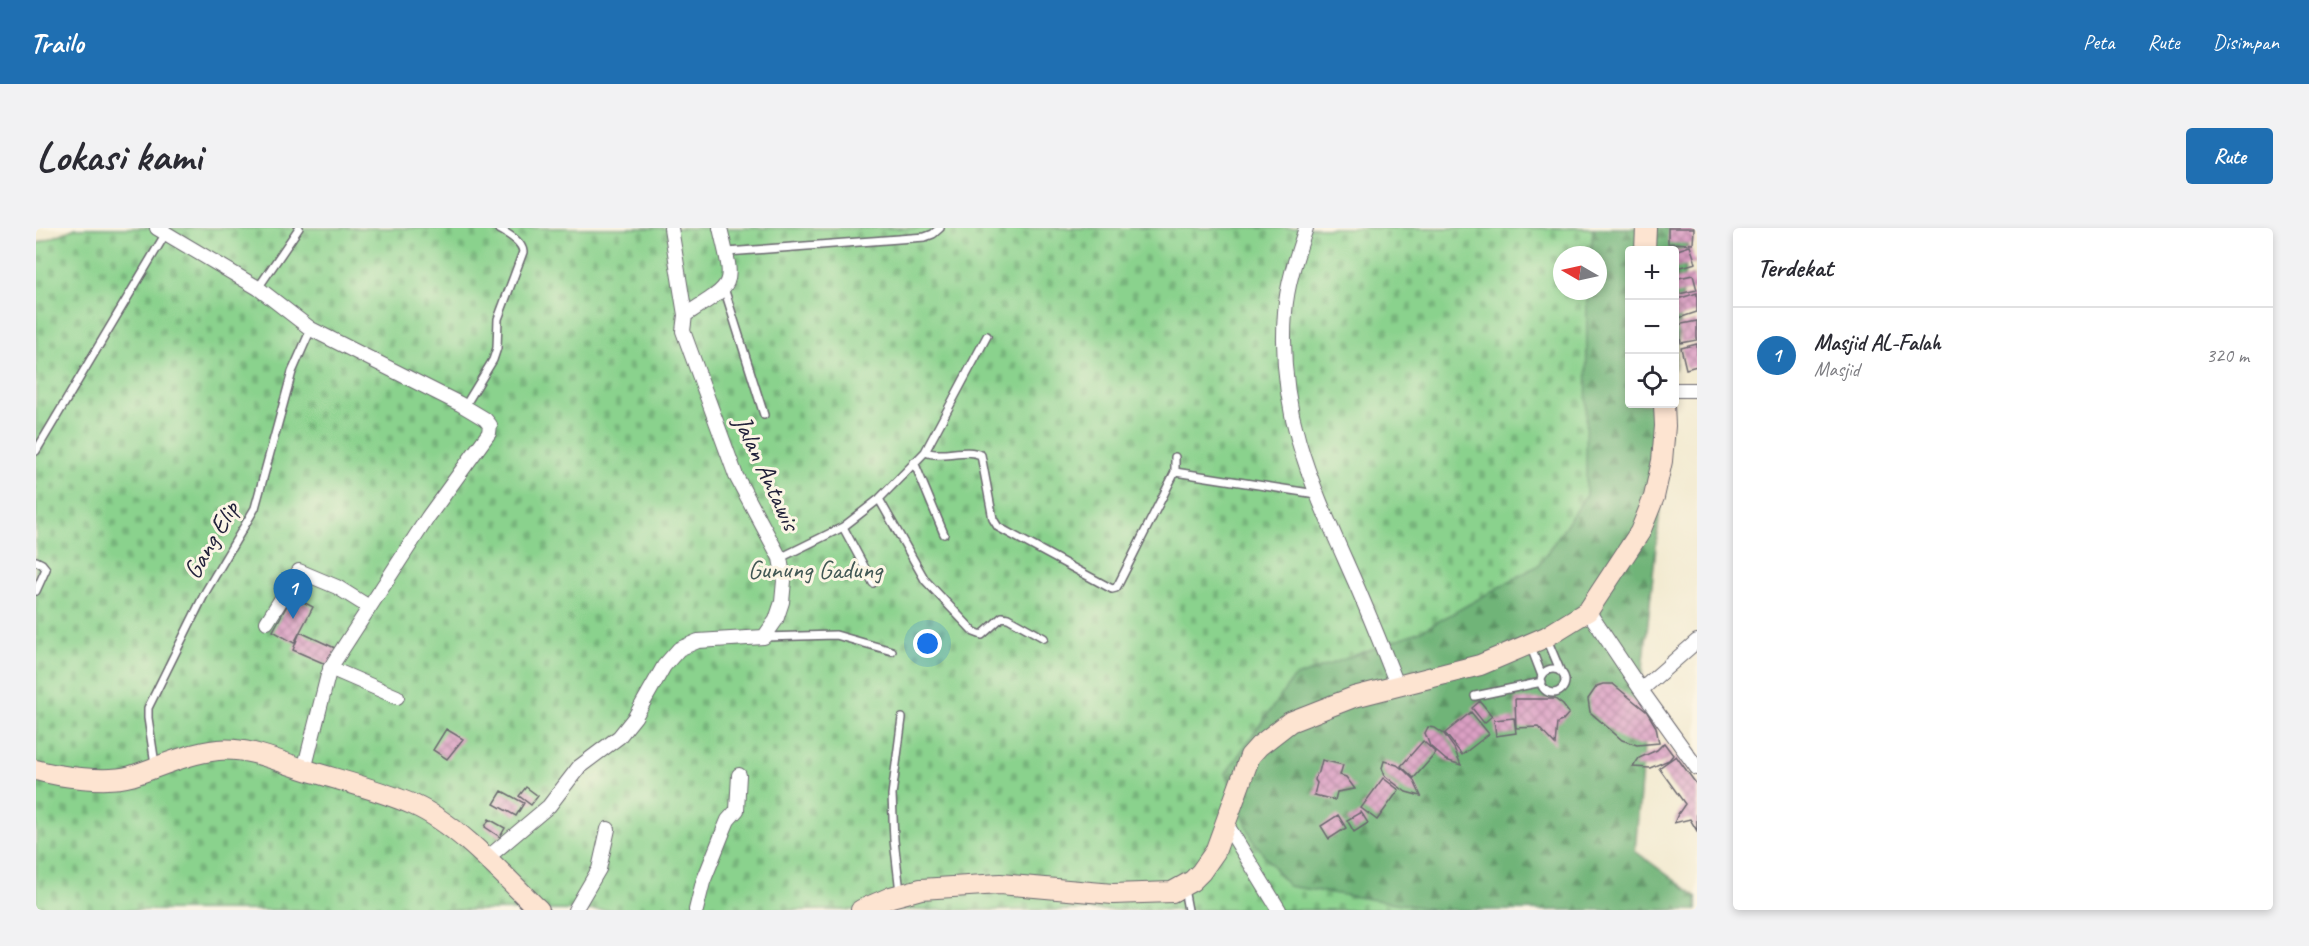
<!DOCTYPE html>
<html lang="id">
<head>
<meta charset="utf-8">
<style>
  :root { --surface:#fff; --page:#f2f2f3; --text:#2b2b33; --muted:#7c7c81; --line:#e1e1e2; --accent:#1f6fb2 }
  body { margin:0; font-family:Caveat,sans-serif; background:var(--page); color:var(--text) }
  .controls { position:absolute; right:18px; top:18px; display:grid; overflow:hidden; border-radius:6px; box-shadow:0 3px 9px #0003 }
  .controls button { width:54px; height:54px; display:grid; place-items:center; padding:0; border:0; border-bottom:2px solid var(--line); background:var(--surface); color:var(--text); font:30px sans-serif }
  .compass { position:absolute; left:1517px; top:18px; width:54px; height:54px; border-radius:50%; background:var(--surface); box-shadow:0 3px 9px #0003; rotate:279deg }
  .you { position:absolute; left:892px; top:416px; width:21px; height:21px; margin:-15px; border:4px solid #fff; border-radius:50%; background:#1a73e8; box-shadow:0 0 0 9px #1a73e833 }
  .badge { display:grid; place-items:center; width:39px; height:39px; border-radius:50%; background:var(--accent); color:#fff; font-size:20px; font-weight:700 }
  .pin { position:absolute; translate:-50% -50px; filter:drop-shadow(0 2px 3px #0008) }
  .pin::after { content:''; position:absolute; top:32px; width:21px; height:18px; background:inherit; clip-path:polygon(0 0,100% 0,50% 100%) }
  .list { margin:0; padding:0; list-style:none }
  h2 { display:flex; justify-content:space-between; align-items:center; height:78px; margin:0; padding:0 24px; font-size:26px }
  h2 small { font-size:20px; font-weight:400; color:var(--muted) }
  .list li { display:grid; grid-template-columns:39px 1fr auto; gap:18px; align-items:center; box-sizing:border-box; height:96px; padding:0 24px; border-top:2px solid var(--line) }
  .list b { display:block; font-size:22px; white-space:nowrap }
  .list p { margin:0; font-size:20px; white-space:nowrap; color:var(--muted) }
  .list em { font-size:20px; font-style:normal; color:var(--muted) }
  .icon { flex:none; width:33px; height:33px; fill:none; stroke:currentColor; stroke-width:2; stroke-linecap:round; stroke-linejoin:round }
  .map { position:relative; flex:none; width:1661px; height:682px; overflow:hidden; border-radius:6px }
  header { display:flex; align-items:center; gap:36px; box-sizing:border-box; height:84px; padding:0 30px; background:var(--accent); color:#fff }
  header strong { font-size:28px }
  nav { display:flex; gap:33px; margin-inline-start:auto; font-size:21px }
  .intro { display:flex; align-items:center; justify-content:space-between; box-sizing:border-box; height:144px; padding:0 36px }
  h1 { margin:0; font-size:42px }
  .button { padding:15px 27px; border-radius:6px; background:var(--accent); color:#fff; font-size:21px; font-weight:700 }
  main { display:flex; gap:36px; padding:0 36px }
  aside { flex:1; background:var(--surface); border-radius:6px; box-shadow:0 3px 9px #0003 }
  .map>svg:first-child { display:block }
  .forest { fill:url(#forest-firs); stroke:#486b5a; stroke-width:1.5; fill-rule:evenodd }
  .cemetery { fill:url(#cemetery-stones); stroke:#567a64; stroke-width:1.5 }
  .building { fill:url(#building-cross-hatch) }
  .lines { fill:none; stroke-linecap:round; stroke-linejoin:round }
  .lane-casing { stroke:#6b686f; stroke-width:10 }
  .street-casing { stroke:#6b686f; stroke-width:16 }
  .secondary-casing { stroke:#6b686f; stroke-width:22 }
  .lane { stroke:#fff; stroke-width:7 }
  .street { stroke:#fff; stroke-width:14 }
  .secondary { stroke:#fde4d1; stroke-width:20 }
  .labels { text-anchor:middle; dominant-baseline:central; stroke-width:6; stroke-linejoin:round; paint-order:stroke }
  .street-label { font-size:26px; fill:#22223b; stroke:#fcf5e5 }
  .park-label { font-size:26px; fill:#415754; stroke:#fcf5e5 }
</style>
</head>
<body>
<header>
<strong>Trailo</strong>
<nav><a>Peta</a><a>Rute</a><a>Disimpan</a></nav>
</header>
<div class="intro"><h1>Lokasi kami</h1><a class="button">Rute</a></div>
<main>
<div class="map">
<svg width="1661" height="682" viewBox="0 0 1661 682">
  <defs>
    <pattern id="forest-firs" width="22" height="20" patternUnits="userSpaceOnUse" patternTransform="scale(1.5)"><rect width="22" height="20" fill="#6fb478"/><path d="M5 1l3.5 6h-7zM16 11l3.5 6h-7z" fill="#5b9264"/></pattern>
    <pattern id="cemetery-stones" width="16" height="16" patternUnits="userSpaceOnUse" patternTransform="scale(1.5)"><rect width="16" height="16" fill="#8ad28d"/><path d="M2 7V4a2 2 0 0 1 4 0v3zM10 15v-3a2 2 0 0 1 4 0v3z" fill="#77b47b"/></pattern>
    <pattern id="building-cross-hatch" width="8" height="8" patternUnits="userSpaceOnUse" patternTransform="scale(1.5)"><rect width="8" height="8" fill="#dca0c4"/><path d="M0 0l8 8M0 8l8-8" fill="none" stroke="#b282a0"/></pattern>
  </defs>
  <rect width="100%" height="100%" fill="#fcf5e5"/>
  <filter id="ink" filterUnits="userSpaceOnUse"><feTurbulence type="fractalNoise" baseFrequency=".0167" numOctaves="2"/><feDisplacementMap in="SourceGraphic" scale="12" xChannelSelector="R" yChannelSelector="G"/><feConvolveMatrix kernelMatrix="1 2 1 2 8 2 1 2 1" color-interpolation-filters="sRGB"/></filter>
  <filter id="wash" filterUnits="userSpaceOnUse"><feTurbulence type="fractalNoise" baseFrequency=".008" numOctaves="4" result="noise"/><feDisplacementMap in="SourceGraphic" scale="24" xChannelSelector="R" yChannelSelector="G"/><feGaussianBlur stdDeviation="1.35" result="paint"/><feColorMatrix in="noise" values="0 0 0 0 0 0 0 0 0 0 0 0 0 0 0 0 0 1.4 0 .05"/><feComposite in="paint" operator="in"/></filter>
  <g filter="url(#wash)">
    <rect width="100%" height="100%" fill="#f2ead0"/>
    <path class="forest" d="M1329,0h324l-14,142 -1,-120h-44v154h41l-30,285 6,23 -12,139 62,46v13h-484l39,-428zM1526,27h36v36h-36z"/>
    <path class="cemetery" d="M40,0h1517l-2,27h-29v36h25l-1,204 -47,70 -116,65 -130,48 -67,95 26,66 36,47 151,24h-1403v-666z"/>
    <g id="blocks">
      <path class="building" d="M1632,0h26l-1,16 -25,-1z
        M1654,18l6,17 -22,6v-18z
        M1657,47l4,15 -23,5v-16z
        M1661,65v19l-21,7 -2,-19z
        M1661,93v19l-16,3 -4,-18z
        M1661,116v22l-11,3 -5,-21z
        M256,368l21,11 -19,36 -21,-12z
        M264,404l37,17 -7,17 -37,-16z
        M1567,456h10l34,28 9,15 3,16 -22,2 -15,-5 -32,-28 -2,-13 9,-13z
        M1479,471h40l8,6 6,8 -7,8 -5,2 -2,22 -17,-18 -22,1z
        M1444,473l12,15 -8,7 -12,-15z
        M1435,484l18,22 -27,21 -17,-22z
        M1478,490l2,15 -20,3 -2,-16z
        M1392,499l7,1 9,6 10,14 7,17 -15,-5 -16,-14 -5,-13z
        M410,501l17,10 -16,20 -14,-9z
        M1387,513l13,12 -22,25 -13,-12z
        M1628,515l9,12 -4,5 -19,8 -17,-1 6,-9 18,-8z
        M1640,528l21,29v46l-7,-12 -16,4 4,-9 7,-10 -26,-36z
        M1286,532l21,5 -3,10 6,2 9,12 -18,3 -2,8 -21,-5 3,-12 -2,-3 1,-5 3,-3z
        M1348,533l13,4 8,6 8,8 8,17 -15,-4 -21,-16 -3,-8z
        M1347,550l16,12 -22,30 -16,-12z
        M490,559l12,9 -7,9 -12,-9z
        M466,563l22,12 -8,13 -22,-12z
        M1325,584l7,11 -14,9 -7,-12z
        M1302,587l8,13 -17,11 -8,-13z
        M453,591l16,9 -5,9 -15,-10z"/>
    </g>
  </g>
  <g filter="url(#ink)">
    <use href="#blocks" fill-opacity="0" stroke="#6b686f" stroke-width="1.5"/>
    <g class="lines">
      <g class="lane-casing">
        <path id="lane" d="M691,24l198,-15 8,-3 7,-6
          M222,60l41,-60
          M688,60l40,127
          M429,178l28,-46 4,-12 1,-29 25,-67c-1,-11 -16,-18 -25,-24
          M0,223l130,-218
          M889,224c17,7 40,-5 56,3l12,64 5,8 114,62 4,-1 3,-5 56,-111v-15
          M878,234l30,72
          M1139,244l141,22
          M843,271l46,81 49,52 8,3 20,-18 6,1 36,20
          M807,299l30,56
          M744,330l63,-31 36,-28 46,-47 62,-116
          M0,333l6,3 4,5 -10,22
          M728,409l72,-2 56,16
          M1511,411l13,31
          M1494,417l12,31
          M1505 453a12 12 0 1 1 24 0a12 12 0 1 1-24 0Z
          M1439,468l67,-14
          M119,536l-7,-46v-10l58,-117 49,-83 37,-136 19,-43
          M1148,661l4,21
          M864,664l-6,-52 -2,-45 10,-77"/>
      </g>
      <g class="street-casing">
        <path id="street" d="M121,0l101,60 53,41 149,75 25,15 5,6 -1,8 -61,84 -94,145 -6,13 -24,95
          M635,0l14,87
          M1270,0c-9,27 -19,55 -21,84 -8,104 29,177 70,270 15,34 29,70 43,105
          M1638,162h23
          M1552,383l53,79 56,78
          M231,394l32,-51 38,16 32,20
          M294,440l67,29
          M1605,462l56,-49
          M1189,594l54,88
          M450,631l63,-53 30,-39 40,-30 16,-20 29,-51 15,-17 19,-8 66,-4 12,-17 6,-18 2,-21 -4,-23 -44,-82 -53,-145 2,-16c52,-33 49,-28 35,-87
          M539,682l24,-41 9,-40
          M660,682l7,-28 20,-50 5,-12 9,-10 2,-35"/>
      </g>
      <g class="secondary-casing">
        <path id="secondary" d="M1609,22l1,-22
          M0,542c24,7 71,13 95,6 28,-9 57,-23 87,-26 31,-3 59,11 88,20 36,11 74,20 108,35 45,20 90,71 125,105
          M825,682l30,-13 30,-8 79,-5 113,10 59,-2 20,-11 9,-9 14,-20 35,-96 9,-10 31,-24 64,-25 126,-32 66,-28 42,-26 52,-79 14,-35 8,-36 3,-35 -1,-22"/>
      </g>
      <use href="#lane" class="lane"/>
      <use href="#street" class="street"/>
      <use href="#secondary" class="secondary"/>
    </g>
  </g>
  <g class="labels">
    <g class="street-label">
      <text transform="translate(731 245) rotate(65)">Jalan Antawis</text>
      <text transform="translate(175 312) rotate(-60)">Gang Elip</text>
    </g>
    <g class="park-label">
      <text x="779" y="341">Gunung Gadung</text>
    </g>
  </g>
</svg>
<div class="controls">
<button>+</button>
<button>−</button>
<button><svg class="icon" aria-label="locate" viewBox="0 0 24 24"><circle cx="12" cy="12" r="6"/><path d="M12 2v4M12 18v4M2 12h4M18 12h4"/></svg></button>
</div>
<svg class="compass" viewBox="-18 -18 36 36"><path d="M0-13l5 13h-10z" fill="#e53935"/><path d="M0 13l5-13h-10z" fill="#7c7c81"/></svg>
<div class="you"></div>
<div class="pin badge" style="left:257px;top:391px">1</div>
</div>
<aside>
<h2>Terdekat<small></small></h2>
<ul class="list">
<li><span class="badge">1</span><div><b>Masjid AL-Falah</b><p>Masjid</p></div><em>320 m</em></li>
</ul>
</aside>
</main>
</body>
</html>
